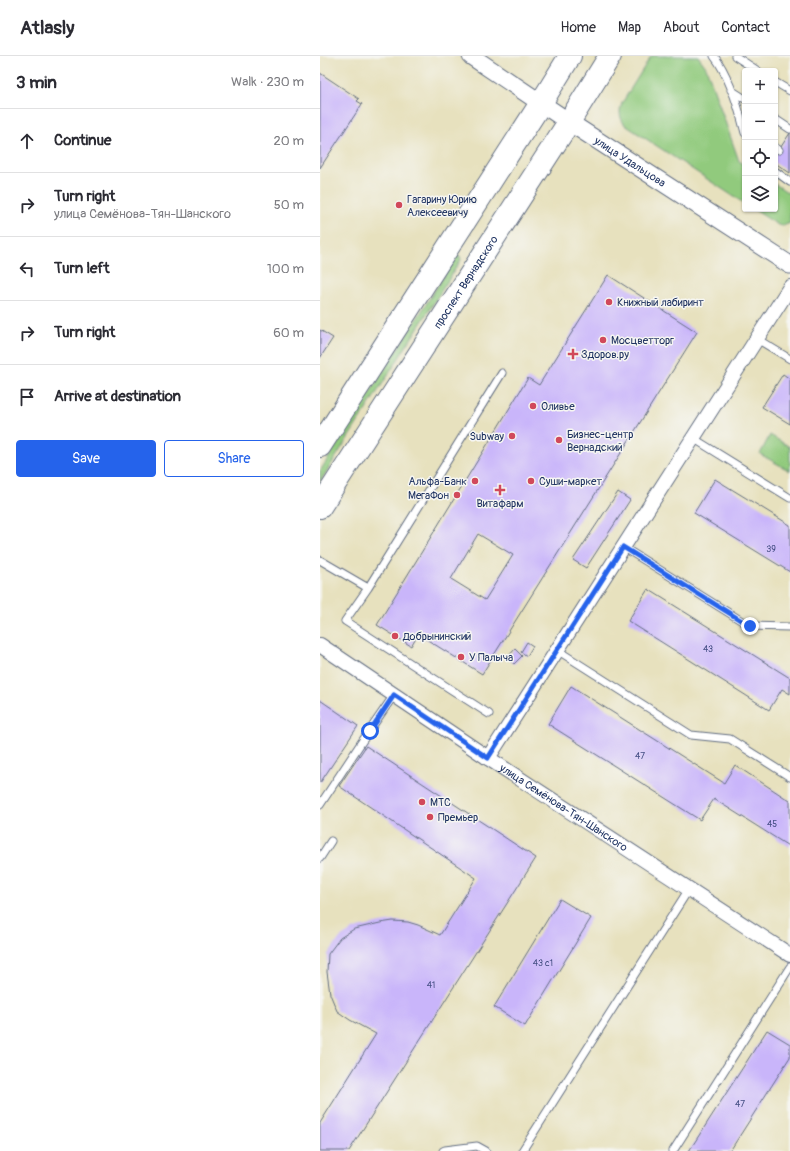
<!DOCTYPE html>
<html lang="en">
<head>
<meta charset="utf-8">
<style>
  :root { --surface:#fff; --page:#f2f2f3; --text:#2b2b33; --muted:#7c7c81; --line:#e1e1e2; --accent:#2563eb }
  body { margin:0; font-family:Pangolin,sans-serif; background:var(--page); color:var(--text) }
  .controls { position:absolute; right:12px; top:12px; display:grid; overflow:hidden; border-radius:4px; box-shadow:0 1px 3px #0004 }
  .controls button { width:36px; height:36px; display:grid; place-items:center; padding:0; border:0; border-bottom:1px solid var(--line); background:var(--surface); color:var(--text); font:20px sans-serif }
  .stop { position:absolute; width:12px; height:12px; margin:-9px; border:3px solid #2563eb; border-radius:50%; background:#fff }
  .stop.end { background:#2563eb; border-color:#fff; box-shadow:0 1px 4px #0008 }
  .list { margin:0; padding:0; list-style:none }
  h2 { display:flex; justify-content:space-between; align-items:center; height:52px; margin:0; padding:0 16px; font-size:17px }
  h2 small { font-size:13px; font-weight:400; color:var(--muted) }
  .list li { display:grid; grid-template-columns:26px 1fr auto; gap:12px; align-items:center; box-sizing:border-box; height:64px; padding:0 16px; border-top:1px solid var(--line) }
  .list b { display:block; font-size:15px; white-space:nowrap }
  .list p { margin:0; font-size:13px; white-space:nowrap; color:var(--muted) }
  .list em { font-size:13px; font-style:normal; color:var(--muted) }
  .actions { display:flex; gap:8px; padding:12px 16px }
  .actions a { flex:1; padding:9px 0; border:1px solid var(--accent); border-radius:4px; text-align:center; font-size:14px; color:var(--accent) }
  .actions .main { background:var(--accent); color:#fff }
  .icon { flex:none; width:22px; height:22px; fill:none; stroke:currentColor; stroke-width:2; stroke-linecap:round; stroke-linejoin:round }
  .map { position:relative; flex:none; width:470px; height:1095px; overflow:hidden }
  header { display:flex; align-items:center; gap:24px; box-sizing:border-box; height:56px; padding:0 20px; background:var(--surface); border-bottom:1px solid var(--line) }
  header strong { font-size:19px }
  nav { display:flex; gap:22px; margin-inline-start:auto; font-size:14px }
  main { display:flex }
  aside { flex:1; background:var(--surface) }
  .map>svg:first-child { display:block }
  .green { fill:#91ca7d; stroke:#567c6e }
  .building { fill:#c9b5fa; fill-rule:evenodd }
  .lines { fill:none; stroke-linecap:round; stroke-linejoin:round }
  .service-casing { stroke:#626d80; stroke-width:9 }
  .minor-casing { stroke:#626d80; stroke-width:16 }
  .tertiary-casing { stroke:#626d80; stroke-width:19 }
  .primary-casing { stroke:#626d80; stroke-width:24 }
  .service { stroke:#fff; stroke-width:7 }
  .minor { stroke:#fff; stroke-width:14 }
  .tertiary { stroke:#fff; stroke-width:17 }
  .primary { stroke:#fff; stroke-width:22 }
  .route { stroke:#2563eb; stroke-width:5 }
  .poi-dot { fill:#d1495b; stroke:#f6f6f2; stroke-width:1.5 }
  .labels { text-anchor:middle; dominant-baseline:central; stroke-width:3; stroke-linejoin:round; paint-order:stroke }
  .number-label { font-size:9px; fill:#465085 }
  .street-label { font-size:11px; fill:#1b2f5e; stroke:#f6f6f2 }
  .poi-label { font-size:11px; fill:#1b2f5e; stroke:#f6f6f2; text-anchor:start }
</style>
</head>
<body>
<header>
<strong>Atlasly</strong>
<nav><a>Home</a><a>Map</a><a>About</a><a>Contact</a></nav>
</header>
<main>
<aside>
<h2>3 min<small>Walk · 230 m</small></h2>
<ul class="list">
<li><svg class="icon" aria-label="ahead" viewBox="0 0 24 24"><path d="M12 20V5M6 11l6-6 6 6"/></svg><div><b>Continue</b></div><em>20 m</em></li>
<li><svg class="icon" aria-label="right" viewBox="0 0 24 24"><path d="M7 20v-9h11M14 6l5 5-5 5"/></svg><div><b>Turn right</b><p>улица Семёнова-Тян-Шанского</p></div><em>50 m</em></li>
<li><svg class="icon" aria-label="left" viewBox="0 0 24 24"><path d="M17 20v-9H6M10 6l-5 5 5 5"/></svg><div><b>Turn left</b></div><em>100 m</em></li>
<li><svg class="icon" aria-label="right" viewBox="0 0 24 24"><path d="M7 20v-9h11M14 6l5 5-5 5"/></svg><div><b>Turn right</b></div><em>60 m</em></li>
<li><svg class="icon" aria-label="arrive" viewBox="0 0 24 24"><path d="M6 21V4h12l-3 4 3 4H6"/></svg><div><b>Arrive at destination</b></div></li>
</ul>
<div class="actions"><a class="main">Save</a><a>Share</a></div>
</aside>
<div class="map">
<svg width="470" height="1095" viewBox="0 0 470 1095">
  <rect width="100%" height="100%" fill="#f6f6f2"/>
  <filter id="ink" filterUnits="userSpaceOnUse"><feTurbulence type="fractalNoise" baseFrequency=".025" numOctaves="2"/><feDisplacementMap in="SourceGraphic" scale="8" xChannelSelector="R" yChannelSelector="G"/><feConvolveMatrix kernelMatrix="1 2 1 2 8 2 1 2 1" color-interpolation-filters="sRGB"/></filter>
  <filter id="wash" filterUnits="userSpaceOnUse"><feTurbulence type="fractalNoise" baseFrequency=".012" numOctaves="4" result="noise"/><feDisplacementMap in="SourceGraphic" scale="16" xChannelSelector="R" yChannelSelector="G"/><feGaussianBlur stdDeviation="0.9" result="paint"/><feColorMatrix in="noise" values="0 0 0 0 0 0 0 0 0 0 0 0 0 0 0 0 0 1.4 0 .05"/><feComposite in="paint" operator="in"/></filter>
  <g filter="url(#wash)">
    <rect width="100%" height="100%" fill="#e7e1be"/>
    <path class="green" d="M331,0h47l8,11 33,94 6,4v39l-120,-79c-6,-8 -6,-13 -3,-22z
      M455,128l15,10v29l-7,3 -5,-1 -25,-16h22z
      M138,200h2l1,4 -141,222v-11l136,-214z
      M450,379l20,12v24l-30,-17z"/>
    <g id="blocks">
      <path class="building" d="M0,17l39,26 -2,2 5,3 -42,64z
        M470,77v40l-15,-10v-7z
        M288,219l89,57 -215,342 -64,-40 -7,12 -34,-21 151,-247 11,7zM158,478l35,21 -28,45 -34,-21z
        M0,274l13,8 -13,20z
        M463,318l7,5v45l-28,-17z
        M395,423l75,46v47l-96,-59z
        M298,436l12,8 -44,68 -13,-8z
        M328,533l142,89v16l-8,-5 -13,21 -141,-89z
        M207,586l6,4 -6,10 -6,-4z
        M195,593l7,7 -8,8 -7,-6z
        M251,630l153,97 11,-18 55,36v46l-76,-48 -14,21 -152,-96z
        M0,644l38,26 -38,57z
        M46,690l170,112 -187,293h-29v-28l56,-89 -26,-14 -13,-9 -7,-17 -3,-22 1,-18 12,-16 14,-9 26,-6 13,-2 15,1 10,3 22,10 36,-57 -137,-92z
        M240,843l31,19 -66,108 -31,-19z
        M447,974l23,14v13l-60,94h-41z"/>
    </g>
  </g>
  <g filter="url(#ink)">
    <use href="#blocks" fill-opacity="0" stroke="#626d80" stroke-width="1"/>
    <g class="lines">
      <g class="service-casing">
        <path id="service" d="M394,0c15,19 25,53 31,77
          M415,0l23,15
          M455,26l15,9
          M411,34l14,9
          M455,63l15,10
          M455,91l4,3
          M455,115l15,11
          M437,283l33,20
          M373,382l97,60
          M303,491l127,79 40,1
          M0,504l48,28 -23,33 144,93
          M48,532l134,-215
          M237,594l134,85 39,4 60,38
          M0,749l41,-62 33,-48
          M0,802l11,-17
          M123,1095l2,-1 32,-4 9,5
          M202,1095l167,-262
          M353,1095l117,-184"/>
      </g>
      <g class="minor-casing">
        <g id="minor">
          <path id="s1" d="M0,589l168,113 302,197"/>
          <path d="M168,702l302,-471"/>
        </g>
      </g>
      <g class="tertiary-casing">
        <g id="tertiary">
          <path id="s2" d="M151,0l98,66 221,143"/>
        </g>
      </g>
      <g class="primary-casing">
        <g id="primary">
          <path d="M0,390l221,-343 29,-47"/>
          <path id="s3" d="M0,451l249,-385 41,-66"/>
        </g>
      </g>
      <use href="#service" class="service"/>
      <use href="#minor" class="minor"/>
      <use href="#tertiary" class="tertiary"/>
      <use href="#primary" class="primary"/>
    </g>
  </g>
  <g class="lines" filter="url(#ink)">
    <path class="route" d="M50,675l24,-36 94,63 135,-211 127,79"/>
  </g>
  <g class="poi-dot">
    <circle cx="79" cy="149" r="4"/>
    <circle cx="289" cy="246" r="4"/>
    <circle cx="283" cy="284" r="4"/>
    <path d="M251 292h4v4h4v4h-4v4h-4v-4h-4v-4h4z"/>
    <circle cx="213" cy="350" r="4"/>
    <circle cx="192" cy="380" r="4"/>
    <circle cx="239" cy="384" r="4"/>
    <circle cx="155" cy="425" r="4"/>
    <circle cx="211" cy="425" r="4"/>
    <path d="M178 428h4v4h4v4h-4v4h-4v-4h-4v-4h4z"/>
    <circle cx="137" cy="439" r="4"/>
    <circle cx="75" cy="580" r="4"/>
    <circle cx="141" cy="601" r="4"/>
    <circle cx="102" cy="746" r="4"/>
    <circle cx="110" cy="761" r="4"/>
  </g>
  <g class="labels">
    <g class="number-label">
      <text x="451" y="493">39</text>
      <text x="388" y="593">43</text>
      <text x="320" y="700">47</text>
      <text x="452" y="768">45</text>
      <text x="223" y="907">43 с1</text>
      <text x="111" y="929">41</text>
      <text x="420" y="1048">47</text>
    </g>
    <g class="street-label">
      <text stroke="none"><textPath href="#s2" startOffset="191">улица Удальцова</textPath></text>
      <text stroke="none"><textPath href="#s3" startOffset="268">проспект Вернадского</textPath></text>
      <text stroke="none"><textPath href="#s1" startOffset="293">улица Семёнова-Тян-Шанского</textPath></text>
    </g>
    <g class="poi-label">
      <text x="87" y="143">Гагарину Юрию<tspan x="87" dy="13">Алексеевичу</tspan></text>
      <text x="297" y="246">Книжный лабиринт</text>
      <text x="291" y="284">Мосцветторг</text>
      <text x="261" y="298">Здоров.ру</text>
      <text x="221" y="350">Оливье</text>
      <text x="247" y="378">Бизнес-центр<tspan x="247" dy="13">Вернадский</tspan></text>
      <text x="184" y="380" text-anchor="end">Subway</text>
      <text x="147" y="425" text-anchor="end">Альфа-Банк</text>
      <text x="219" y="425">Суши-маркет</text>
      <text x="129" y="439" text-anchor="end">МегаФон</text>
      <text x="180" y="447" text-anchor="middle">Витафарм</text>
      <text x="83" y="580">Добрынинский</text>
      <text x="149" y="601">У Палыча</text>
      <text x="110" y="746">МТС</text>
      <text x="118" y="761">Премьер</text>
    </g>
  </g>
</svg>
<div class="controls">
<button>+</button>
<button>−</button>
<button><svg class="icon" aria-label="locate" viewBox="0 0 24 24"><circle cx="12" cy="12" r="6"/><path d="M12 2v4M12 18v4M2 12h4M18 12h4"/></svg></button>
<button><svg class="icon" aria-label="layers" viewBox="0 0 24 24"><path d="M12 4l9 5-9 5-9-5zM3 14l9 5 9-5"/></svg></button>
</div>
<div class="stop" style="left:50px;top:675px"></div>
<div class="stop end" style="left:430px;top:570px"></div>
</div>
</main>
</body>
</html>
